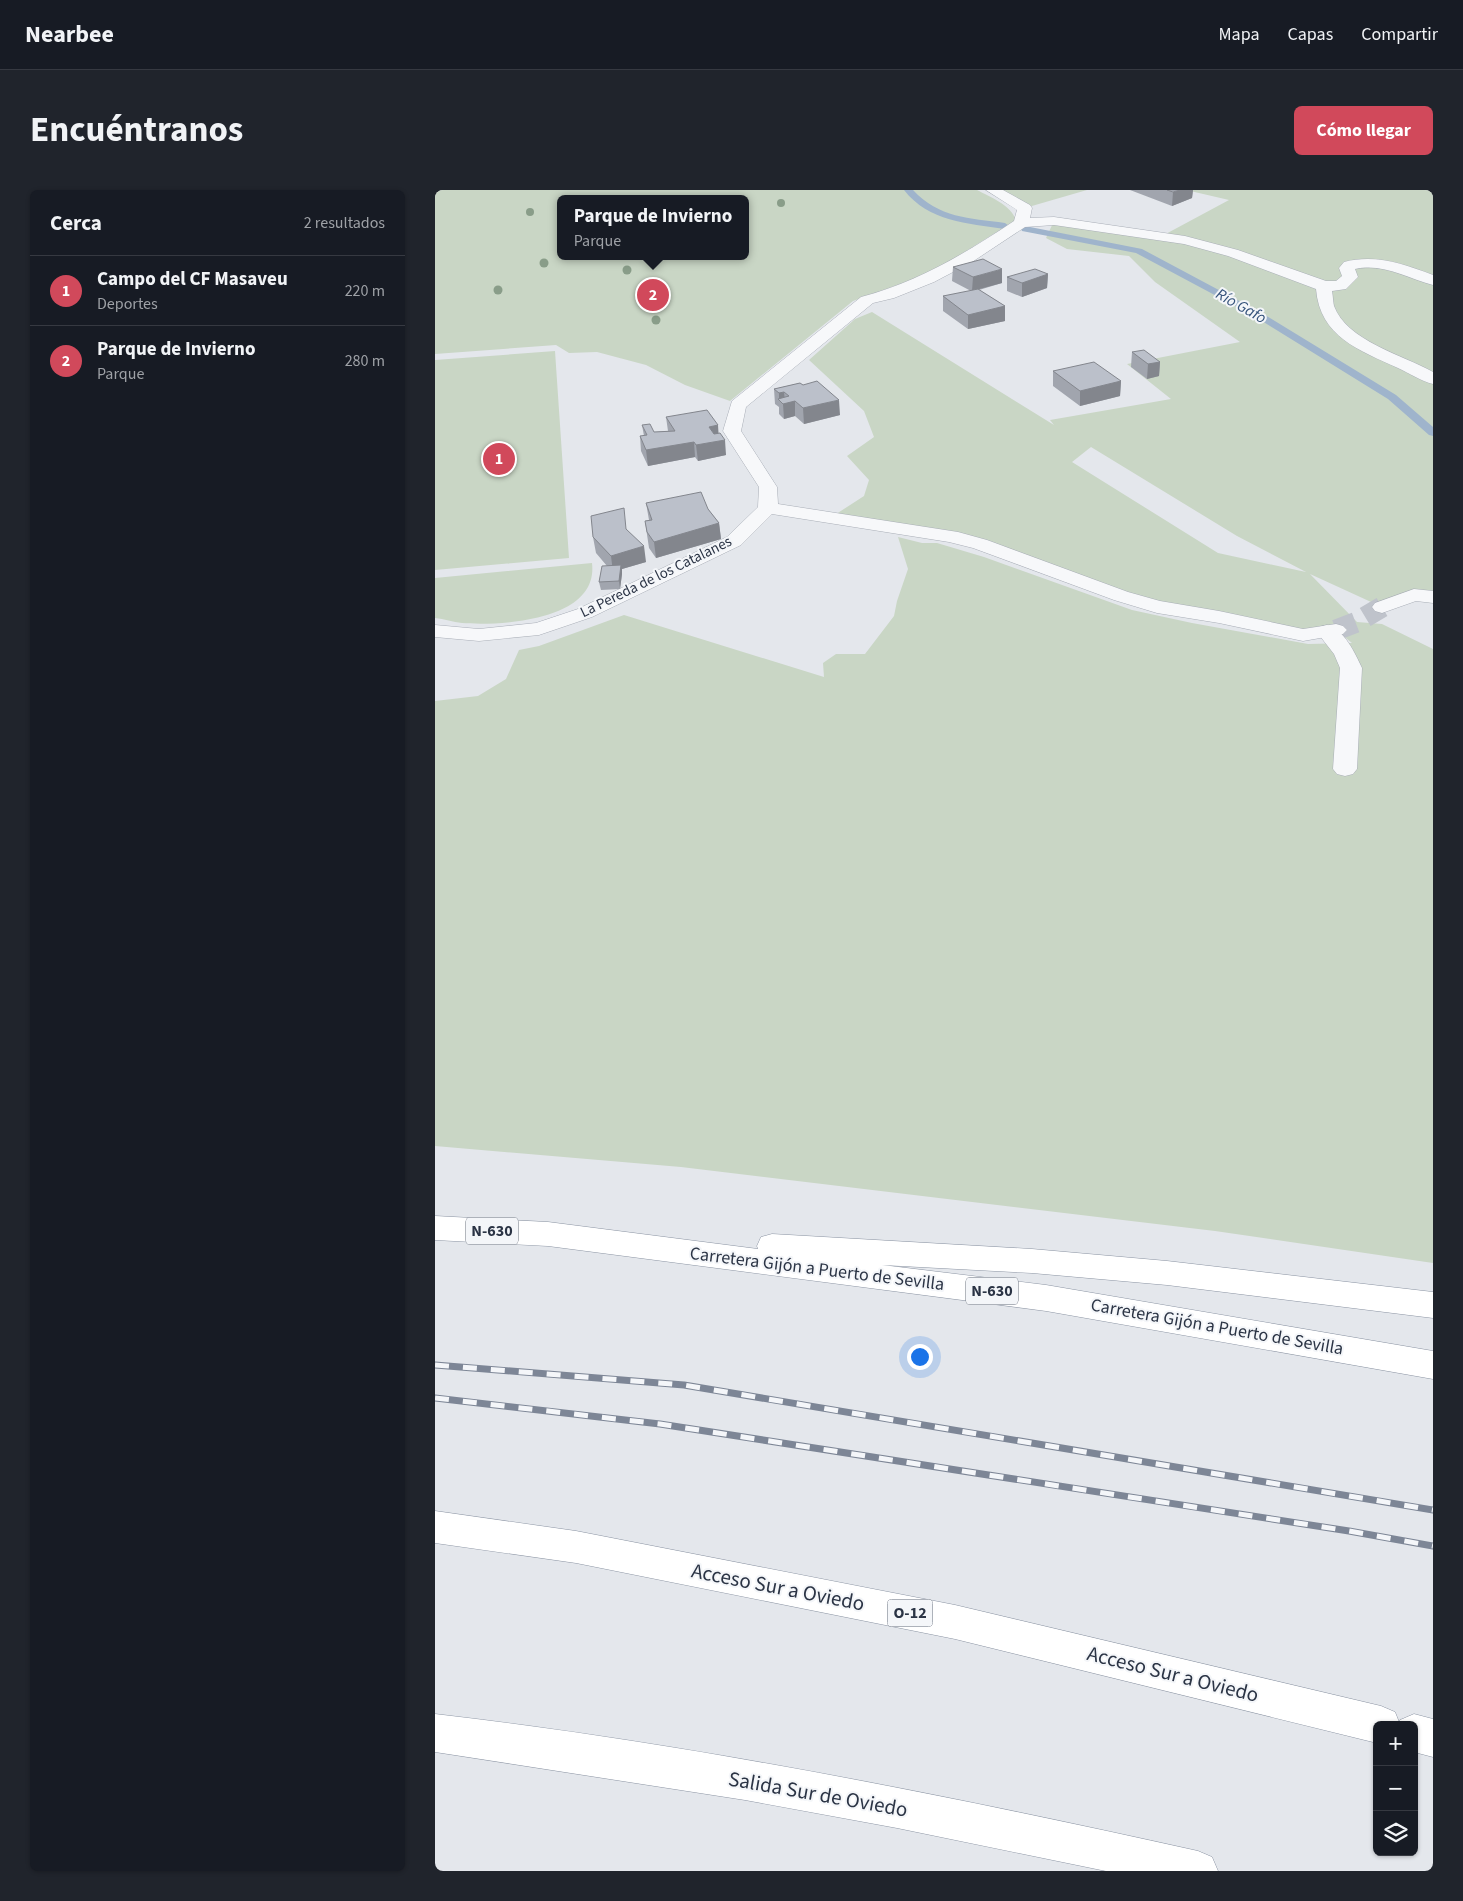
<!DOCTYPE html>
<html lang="es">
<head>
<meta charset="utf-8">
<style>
  :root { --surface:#171b24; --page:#20242c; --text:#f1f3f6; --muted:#9ea1a6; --line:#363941; --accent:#d1495b }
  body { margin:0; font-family:"Source Sans 3",sans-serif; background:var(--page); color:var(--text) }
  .controls { position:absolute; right:15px; bottom:15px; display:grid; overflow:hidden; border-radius:8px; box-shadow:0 1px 4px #0004 }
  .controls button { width:45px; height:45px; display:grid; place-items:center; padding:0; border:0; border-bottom:1px solid var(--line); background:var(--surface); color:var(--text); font:25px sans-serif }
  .you { position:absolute; left:484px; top:1166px; width:18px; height:18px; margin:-12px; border:4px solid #fff; border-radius:50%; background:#1a73e8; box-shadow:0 0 0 8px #1a73e833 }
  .badge { display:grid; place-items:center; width:32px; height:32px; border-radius:50%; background:var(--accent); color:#fff; font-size:16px; font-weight:700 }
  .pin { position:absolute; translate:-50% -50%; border:2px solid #fff; box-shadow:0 1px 5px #0006 }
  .popup { position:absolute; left:122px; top:5px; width:192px; height:65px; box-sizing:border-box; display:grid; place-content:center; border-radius:8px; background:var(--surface); filter:drop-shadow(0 1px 4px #0005); font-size:16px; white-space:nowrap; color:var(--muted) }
  .popup b { font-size:19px; color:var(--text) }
  .popup::after { content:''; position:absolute; left:50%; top:100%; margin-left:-10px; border:10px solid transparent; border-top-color:var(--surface) }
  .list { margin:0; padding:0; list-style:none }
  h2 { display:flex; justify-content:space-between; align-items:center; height:65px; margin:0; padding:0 20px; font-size:21px }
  h2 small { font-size:16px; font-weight:400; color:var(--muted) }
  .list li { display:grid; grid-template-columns:32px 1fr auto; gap:15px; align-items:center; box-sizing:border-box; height:70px; padding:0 20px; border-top:1px solid var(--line) }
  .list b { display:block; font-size:19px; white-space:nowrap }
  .list p { margin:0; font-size:16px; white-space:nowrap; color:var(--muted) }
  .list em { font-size:16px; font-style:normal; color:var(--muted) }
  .icon { flex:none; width:28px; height:28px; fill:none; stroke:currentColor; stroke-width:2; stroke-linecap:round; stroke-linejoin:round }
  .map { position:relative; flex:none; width:998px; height:1681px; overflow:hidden; border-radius:8px }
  header { display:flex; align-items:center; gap:30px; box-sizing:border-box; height:70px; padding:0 25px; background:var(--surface); border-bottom:1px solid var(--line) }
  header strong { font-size:24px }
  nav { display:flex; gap:28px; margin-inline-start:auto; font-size:18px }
  .intro { display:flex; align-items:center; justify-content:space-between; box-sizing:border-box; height:120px; padding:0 30px }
  h1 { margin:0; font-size:35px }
  .button { padding:12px 22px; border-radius:8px; background:var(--accent); color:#fff; font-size:18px; font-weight:700 }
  main { display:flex; gap:30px; padding:0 30px }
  aside { flex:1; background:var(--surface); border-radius:8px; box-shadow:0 1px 4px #0004 }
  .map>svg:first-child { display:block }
  .green { fill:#c9d6c5; fill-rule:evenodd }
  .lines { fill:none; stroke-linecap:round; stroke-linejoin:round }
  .stream { fill:#9fb4cc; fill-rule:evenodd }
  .street-tunnel { stroke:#bfc3cb; stroke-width:21; stroke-dasharray:21 11; stroke-linecap:butt }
  .lane-casing { stroke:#a9aeb7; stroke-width:1 }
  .street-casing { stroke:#a9aeb7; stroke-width:1 }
  .highway-casing { stroke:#8b94a3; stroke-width:1 }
  .lane { fill:#f7f8fa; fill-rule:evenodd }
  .street { fill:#f7f8fa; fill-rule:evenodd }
  .highway { fill:#fff; fill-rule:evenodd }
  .rail-casing { stroke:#7d8696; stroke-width:7 }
  .rail { stroke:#f4f6f9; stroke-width:5; stroke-dasharray:14; stroke-linecap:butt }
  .tree { fill:#899d89 }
  .wall { fill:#a1a5ae }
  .shaded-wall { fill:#83868d }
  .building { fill:#bbc0ca; stroke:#83868d }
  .labels { text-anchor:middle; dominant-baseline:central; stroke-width:4; stroke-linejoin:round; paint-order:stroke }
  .far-street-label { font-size:15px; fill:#2b3445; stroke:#f4f6f9 }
  .far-water-label { font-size:16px; font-style:italic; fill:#34527a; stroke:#f4f6f9 }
  .shield { fill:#f4f6f9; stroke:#676e7b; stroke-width:1 }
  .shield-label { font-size:16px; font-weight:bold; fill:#2b3445 }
  .street-label { font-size:18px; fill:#2b3445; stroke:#f4f6f9 }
  .near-street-label { font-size:21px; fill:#2b3445; stroke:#f4f6f9 }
</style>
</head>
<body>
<header>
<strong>Nearbee</strong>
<nav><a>Mapa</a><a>Capas</a><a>Compartir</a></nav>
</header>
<div class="intro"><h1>Encuéntranos</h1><a class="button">Cómo llegar</a></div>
<main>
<aside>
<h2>Cerca<small>2 resultados</small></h2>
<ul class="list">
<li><span class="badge">1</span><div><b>Campo del CF Masaveu</b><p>Deportes</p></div><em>220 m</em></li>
<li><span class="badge">2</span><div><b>Parque de Invierno</b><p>Parque</p></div><em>280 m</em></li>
</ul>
</aside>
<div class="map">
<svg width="998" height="1681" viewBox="0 0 998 1681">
  <rect width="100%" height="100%" fill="#e4e7ec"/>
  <path class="green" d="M0,0h542c13,7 34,15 39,30l-85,53 -78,28 -123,100 -45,-16 -39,-20 -49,-13 -28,1 -13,-8 -121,9zM126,9h184v57h-184z
    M558,0h94l-62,18z
    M751,0h247v407l-51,10 -72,-33 47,48 25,2 51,25v614l-218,-32 -534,-64 -246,-21v-445l43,-5 28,-17 13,-29 20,-4 85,-31 200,62 -1,-14 13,-9h29l29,-38 3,-15 11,-32 -10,-32 24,6h15l47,14 148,53 60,13 116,21 44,-1 -16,-13 -33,5 -146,-28 -177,-63 -150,-26 34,-22 5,-16 -22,-24 27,-19 -10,-26 -55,-51 46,-41 17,-7 182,113 -4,-5 121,-21 -44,-35 113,-22 -85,-60 -26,-26 -62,-7 -21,-11 8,-17 108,15 67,-36zM656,257l146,89 69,36 -88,-19 -146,-91z
    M120,161l14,207 -134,12v-210z
    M157,373c7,58 -91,63 -130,60 -9,-1 -18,-4 -27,-5v-40z"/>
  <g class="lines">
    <path class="stream" d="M469,0h9c26,28 56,28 92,33l4,3 -4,3c-38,-6 -76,-7 -101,-39z
      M590,36l117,23 118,63 136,83 37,32v9l-4,-1 -41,-36 -134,-83 -118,-63 -114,-22 -1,-2z"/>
    <path class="street-tunnel" d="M901,440l21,-8 25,-15"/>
    <g class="lane-casing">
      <path id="lane" d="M892,435c17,4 28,28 35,43l-5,101 -4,5 -8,2 -8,-2 -4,-5 7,-101 -6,-14 -18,-23 4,-4z"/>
    </g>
    <g class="street-casing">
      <path id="street" d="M551,0h17l27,15 2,3 -2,10 24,-1 131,19 53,14 88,31h10l6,-5 -3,-8 5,-6c32,-8 59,2 89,13v10c-27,-7 -49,-22 -78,-16l3,8 -12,12 -14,2c1,5 1,11 2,15 13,35 69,49 99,66v12c-12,-3 -24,-11 -35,-16 -39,-18 -78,-31 -82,-79l-88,-33 -44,-12 -130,-19 -29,2 -53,35 -38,20 -40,16 -21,5 -127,104 -5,24 36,56 1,17 180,28 29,8 141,52 32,9 59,10 84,18 33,-5 7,2 4,4 -4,4 -40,7 -84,-18 -62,-10 -43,-13 -141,-52 -24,-6 -177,-28 -31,31 -149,72 -53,18 -60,6 -44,-4v-12l44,4 57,-6 42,-14 149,-72 31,-30 1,-20 -36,-56 9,-30 129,-104c57,-15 105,-44 153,-76l3,-11z
        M979,399l19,2v12l-17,-2 -34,12 -7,-2 -3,-4 3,-4z"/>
    </g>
    <g class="highway-casing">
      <path id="highway" d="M0,1026l113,6 210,27 -1,-3 4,-9 11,-3 260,15 135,12 266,31v26l-266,-33 -135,-12 -150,-8 164,20 387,66v28l-387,-68 -498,-65 -113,-6z
        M0,1321l141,20 379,74 426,101 14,6 4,10 1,-2 14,-6 19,5v38l-19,-5v-27h-37v18l-422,-104 -379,-76 -141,-20z
        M0,1524c257,30 511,81 763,137l14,6 6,14h-112l-209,-43 -152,-28 -310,-48z"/>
    </g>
    <use href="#lane" class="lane"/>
    <use href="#street" class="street"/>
    <use href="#highway" class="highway"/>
    <g class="rail-casing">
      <path id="rail" d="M0,1175l249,20 749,125
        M0,1208l225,26 689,107 84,15"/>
    </g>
    <use href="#rail" class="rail"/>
  </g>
  <g class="tree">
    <circle cx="346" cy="13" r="4"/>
    <circle cx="95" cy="22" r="4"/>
    <circle cx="109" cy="73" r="4.5"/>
    <circle cx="192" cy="80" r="4.5"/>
    <circle cx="63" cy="100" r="4.5"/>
    <circle cx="219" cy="110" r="4.5"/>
    <circle cx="221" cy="130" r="4.5"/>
  </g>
  <path class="wall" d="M695,0h63l-1,8 -20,8z
    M518,77l49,16 -23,7 26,16v15l-37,8 -25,-18v-15l28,-5 -19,-10z
    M613,84l-1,14 -25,9 -15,-6v-14z
    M697,162l28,10 -1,14 -12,3 -16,-12z
    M618,181l68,10 -1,15 -40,10 -27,-20z
    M365,193l40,32 -36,9 -9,-8 -11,3 -5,-5v-7l-4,-3 -1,-15z
    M231,227l52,8v8l8,22 -28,6 -3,-4 -47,9 -7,-15 -1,-15h4l-2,-11 12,7 14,-1z
    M211,313l62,6 11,14 2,16 -65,19 -7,-10 -4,-27 4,-1z
    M191,339l20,33 -24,7v5l-2,15 -19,1 -2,-8 8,-16 -11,-13 -3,-16z"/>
  <path class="shaded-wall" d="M745,0h13l-1,8 -20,8 1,-14z
    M567,79v14l-30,8 1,-14z
    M613,84l-1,14 -25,9v-14z
    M570,116v15l-37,8v-14z
    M725,172l-1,14 -12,3 1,-15z
    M686,191l-1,15 -40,10v-15z
    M349,202l1,11 10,-2v15l-11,3 -1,-15 -4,-4v-7z
    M404,210l1,15 -36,9 -1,-16z
    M283,235l1,16 -10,-14z
    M290,250l1,15 -28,6 -2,-16z
    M259,252l1,15 -47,9 -2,-16z
    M284,333l2,16 -65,19 -2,-16z
    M209,356l2,16 -24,7v5l-2,15 -1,-8 -6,-9 -2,-16z"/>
  <path class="building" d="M732,0h13l-7,2z
    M548,69l19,10 -29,8 -20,-10z
    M600,79l13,5 -26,9 -15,-6z
    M543,99l27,17 -37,9 -25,-19z
    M709,160l16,12 -12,2 -16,-12z
    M659,172l27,19 -41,10 -27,-20z
    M382,191l22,19 -36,8 -8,-7 -12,3 -5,-5 11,-3 -5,-4 -5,1 -5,-4 26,-6 3,2z
    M272,220l11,15 -9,2 5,7 6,-1 5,7 -29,5 -2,-3 -48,8 -6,-14 7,-1 -5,-10 8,-1 4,8 21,-1 -9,-14z
    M266,302l7,17 11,14 -65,19 -7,-10 -2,-11 7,-1 -6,-17z
    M189,318l2,21 18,17 -33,10 -18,-19 -2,-21z
    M186,375l-2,16 -20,1 3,-16z"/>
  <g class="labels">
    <g class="far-street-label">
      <text transform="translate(221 387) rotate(-26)">La Pereda de los Catalanes</text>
    </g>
    <g class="far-water-label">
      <text transform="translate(806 116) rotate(29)">Río Gafo</text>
    </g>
    <g class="shield">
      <rect x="31" y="1027.5" width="52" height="27" rx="4"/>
      <rect x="531" y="1087.5" width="52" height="27" rx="4"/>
      <rect x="452.5" y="1409.5" width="45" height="27" rx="4"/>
    </g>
    <g class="shield-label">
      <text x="57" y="1041">N-630</text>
      <text x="557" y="1101">N-630</text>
      <text x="475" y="1423">O-12</text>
    </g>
    <g class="street-label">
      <text transform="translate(382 1079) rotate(7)">Carretera Gijón a Puerto de Sevilla</text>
      <text transform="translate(782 1137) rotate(10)">Carretera Gijón a Puerto de Sevilla</text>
    </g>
    <g class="near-street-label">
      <text transform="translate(343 1397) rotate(11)">Acceso Sur a Oviedo</text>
      <text transform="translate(738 1484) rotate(14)">Acceso Sur a Oviedo</text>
      <text transform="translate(383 1604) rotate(10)">Salida Sur de Oviedo</text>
    </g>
  </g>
</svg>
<div class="controls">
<button>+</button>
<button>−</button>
<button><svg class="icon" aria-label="layers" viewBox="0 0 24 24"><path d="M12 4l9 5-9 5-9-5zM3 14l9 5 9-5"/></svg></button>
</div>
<div class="you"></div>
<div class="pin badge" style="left:64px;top:269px">1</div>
<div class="pin badge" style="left:218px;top:105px">2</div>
<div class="popup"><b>Parque de Invierno</b>Parque</div>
</div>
</main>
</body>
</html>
